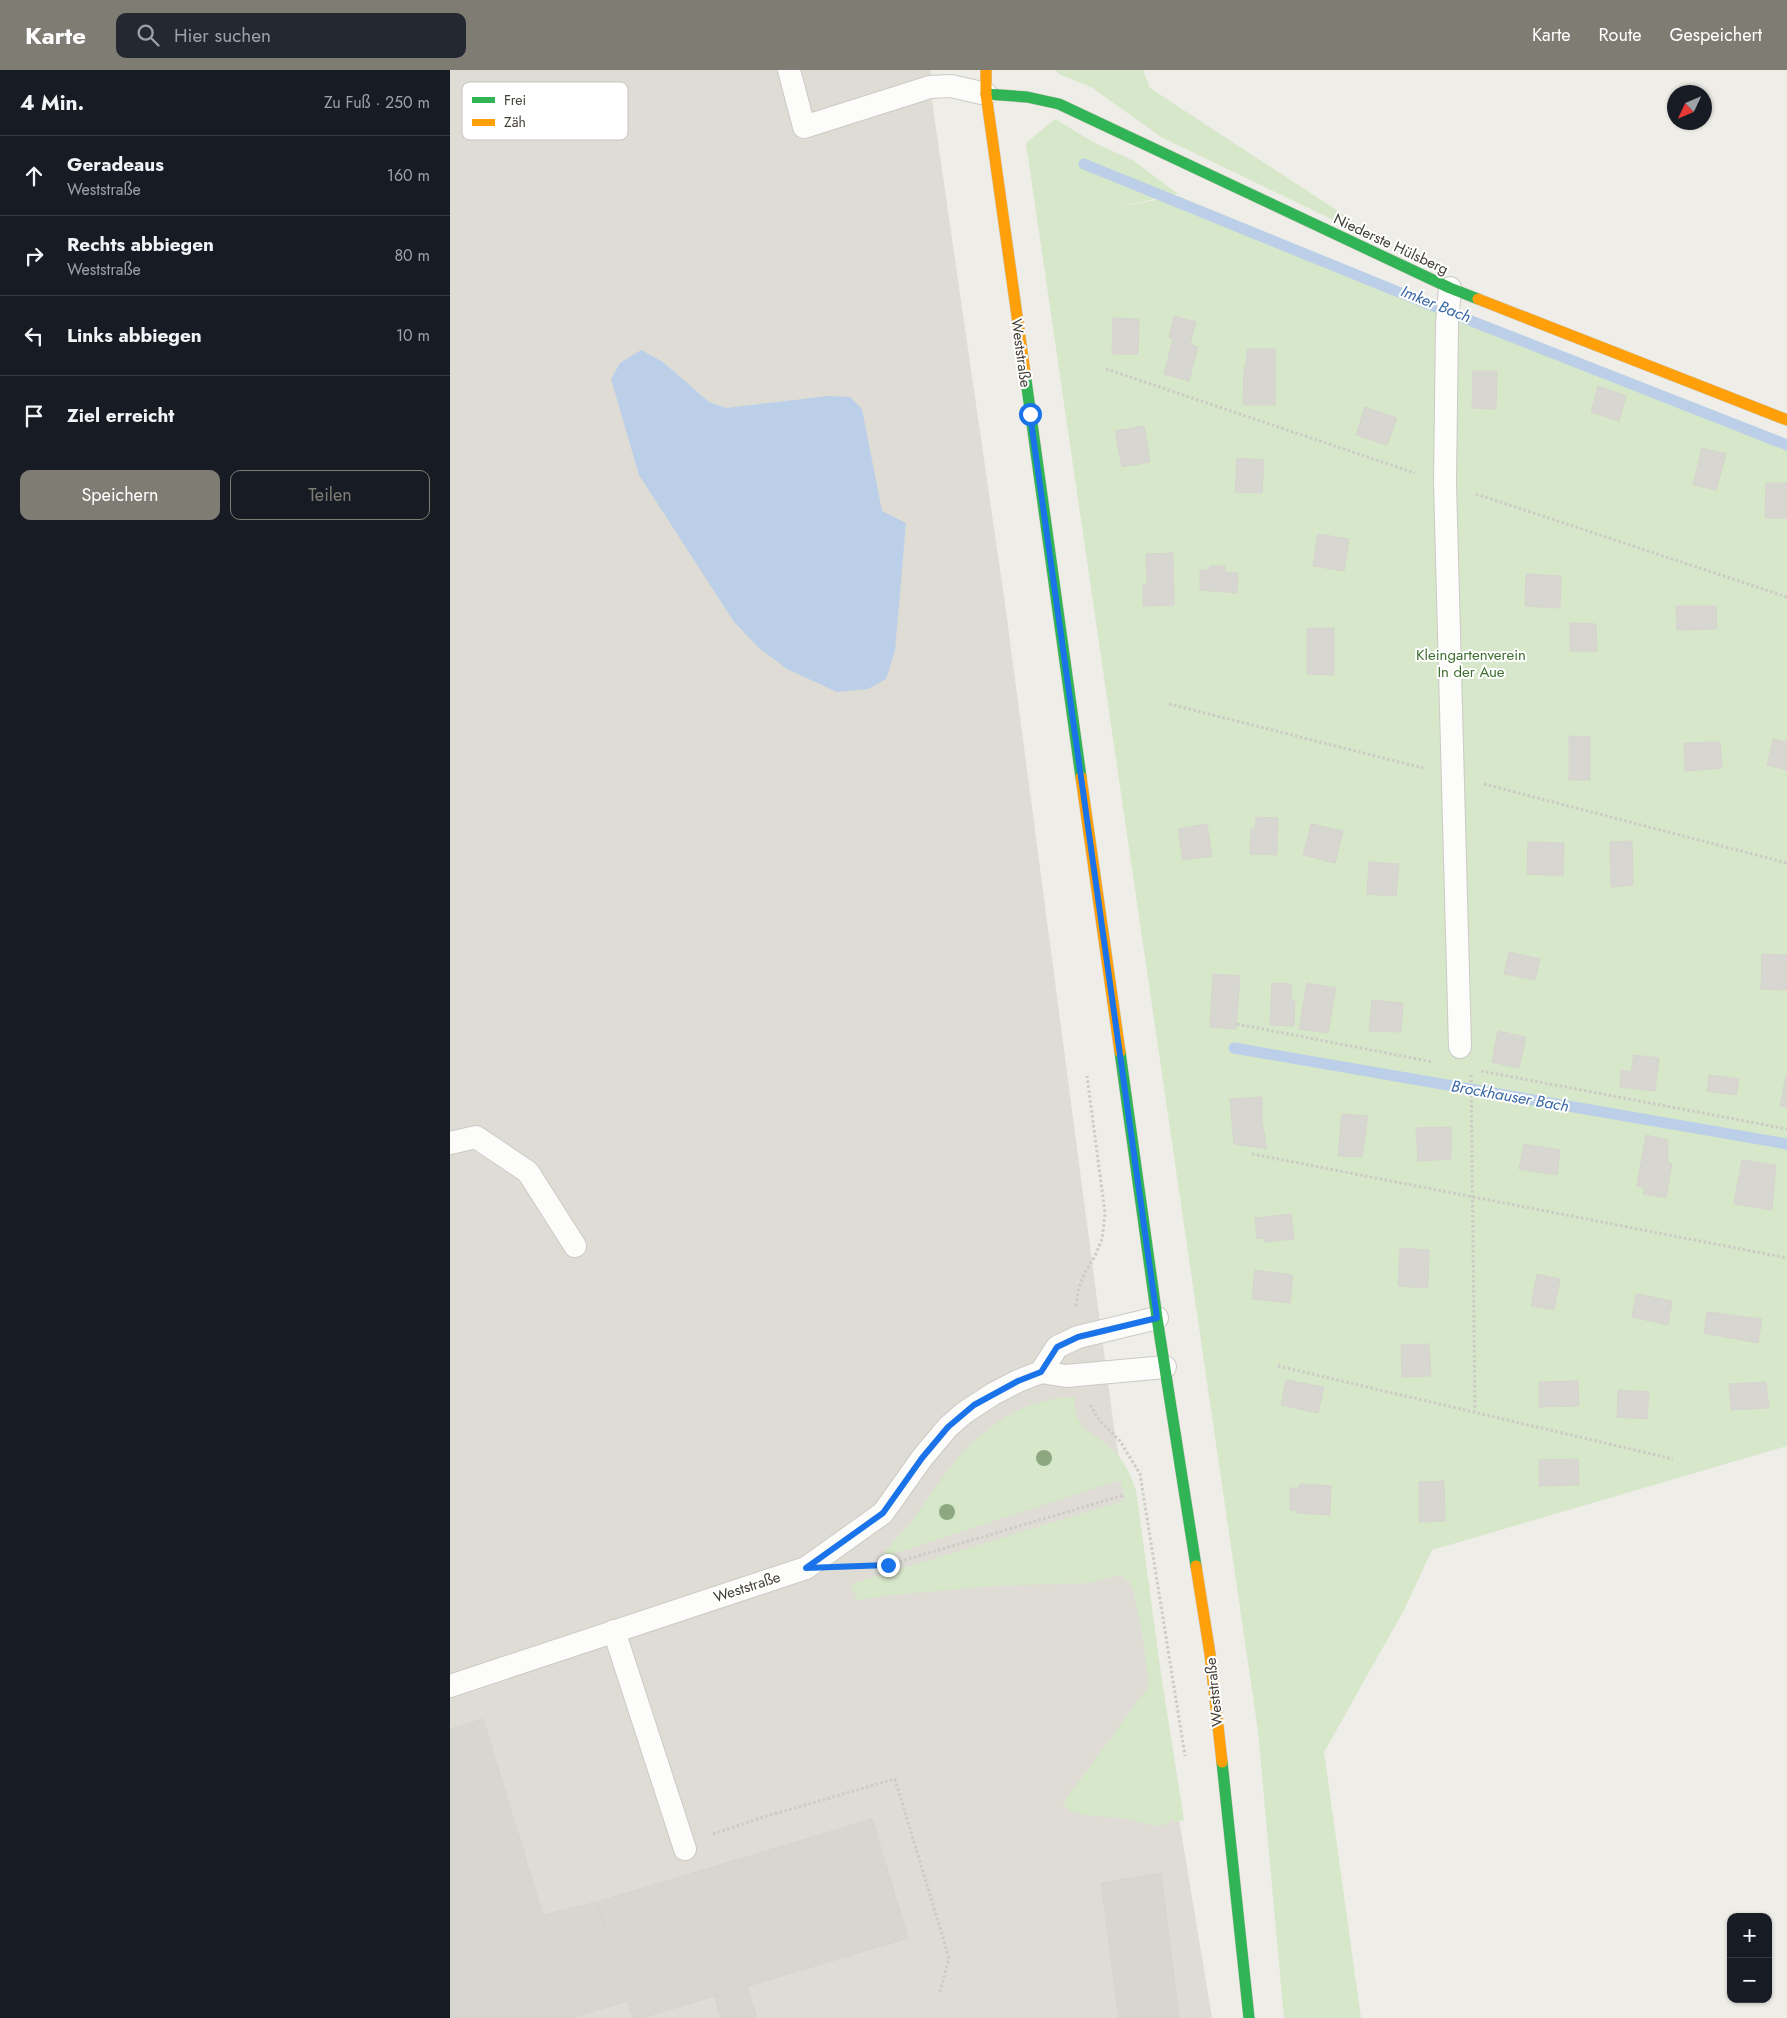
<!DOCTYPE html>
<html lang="de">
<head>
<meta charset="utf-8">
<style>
  :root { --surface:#171b24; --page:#242831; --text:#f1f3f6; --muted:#9ea1a6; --line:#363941; --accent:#7e7c73 }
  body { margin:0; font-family:Jost,sans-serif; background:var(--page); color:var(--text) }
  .controls { position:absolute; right:15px; bottom:15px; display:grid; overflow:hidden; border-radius:10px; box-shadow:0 1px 4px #0004 }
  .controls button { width:45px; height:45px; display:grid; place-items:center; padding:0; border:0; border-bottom:1px solid var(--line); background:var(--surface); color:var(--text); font:25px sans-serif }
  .compass { position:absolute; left:1217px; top:15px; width:45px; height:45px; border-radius:50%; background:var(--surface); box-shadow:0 1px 4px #0004; rotate:226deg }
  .stop { position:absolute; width:15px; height:15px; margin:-11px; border:4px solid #1a73e8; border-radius:50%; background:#fff }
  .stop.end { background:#1a73e8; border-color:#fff; box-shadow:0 1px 5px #0008 }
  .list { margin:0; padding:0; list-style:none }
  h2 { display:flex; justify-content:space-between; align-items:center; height:65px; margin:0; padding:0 20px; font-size:21px }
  h2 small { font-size:16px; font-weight:400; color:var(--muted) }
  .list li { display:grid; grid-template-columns:32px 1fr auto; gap:15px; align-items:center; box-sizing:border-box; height:80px; padding:0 20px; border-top:1px solid var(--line) }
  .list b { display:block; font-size:19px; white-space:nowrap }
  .list p { margin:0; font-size:16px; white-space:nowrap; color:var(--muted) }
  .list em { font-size:16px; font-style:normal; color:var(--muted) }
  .actions { display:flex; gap:10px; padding:15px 20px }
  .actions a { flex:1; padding:11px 0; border:1px solid var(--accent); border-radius:10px; text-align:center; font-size:18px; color:var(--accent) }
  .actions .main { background:var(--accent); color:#fff }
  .icon { flex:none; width:28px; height:28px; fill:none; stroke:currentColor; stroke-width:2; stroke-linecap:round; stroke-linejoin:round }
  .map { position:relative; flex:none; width:1337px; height:1948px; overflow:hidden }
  header { display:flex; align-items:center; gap:30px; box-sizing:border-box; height:70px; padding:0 25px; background:var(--accent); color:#fff }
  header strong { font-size:24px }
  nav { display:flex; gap:28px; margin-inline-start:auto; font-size:18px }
  .search { width:350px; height:45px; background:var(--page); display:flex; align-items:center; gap:12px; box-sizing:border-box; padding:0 18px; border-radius:10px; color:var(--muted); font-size:19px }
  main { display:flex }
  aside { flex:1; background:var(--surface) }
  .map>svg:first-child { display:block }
  .industrial { fill:#dedcd5 }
  .green { fill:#d7e7c9 }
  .water { fill:#bbd0e8 }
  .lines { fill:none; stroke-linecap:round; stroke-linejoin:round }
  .stream { stroke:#bbd0e8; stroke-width:11 }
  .building { fill:#d7d6d0; stroke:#d6d4cd }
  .lane-casing { stroke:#cccac5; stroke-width:24 }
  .fast-casing { stroke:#cccabf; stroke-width:12 }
  .slow-casing { stroke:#cccabf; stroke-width:12 }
  .path { stroke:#cccbc6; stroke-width:3; stroke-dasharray:2.5 2.5; stroke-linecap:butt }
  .lane { stroke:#fcfcfb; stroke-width:22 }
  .fast { stroke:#30b455; stroke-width:11 }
  .slow { stroke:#ff9f0a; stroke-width:11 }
  .tree { fill:#8da781 }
  .route { stroke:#1a73e8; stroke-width:6 }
  .labels { text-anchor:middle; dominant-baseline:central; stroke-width:4; stroke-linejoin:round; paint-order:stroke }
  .street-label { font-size:15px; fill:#423f35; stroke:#fff }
  .park-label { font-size:15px; fill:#3d6e2e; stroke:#fff }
  .water-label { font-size:16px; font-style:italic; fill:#3867a4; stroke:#fff }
  .key { fill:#fff; stroke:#c6c5c2; stroke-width:1 }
  .key-label { font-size:14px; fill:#423f35 }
</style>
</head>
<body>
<header>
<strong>Karte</strong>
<div class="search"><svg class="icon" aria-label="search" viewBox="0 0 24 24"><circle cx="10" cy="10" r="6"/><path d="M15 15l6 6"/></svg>Hier suchen</div>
<nav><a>Karte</a><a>Route</a><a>Gespeichert</a></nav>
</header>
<main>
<aside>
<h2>4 Min.<small>Zu Fuß · 250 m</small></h2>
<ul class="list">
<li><svg class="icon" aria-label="ahead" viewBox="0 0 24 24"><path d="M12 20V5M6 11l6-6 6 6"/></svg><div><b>Geradeaus</b><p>Weststraße</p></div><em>160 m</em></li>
<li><svg class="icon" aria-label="right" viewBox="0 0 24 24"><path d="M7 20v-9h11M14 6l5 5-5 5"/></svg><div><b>Rechts abbiegen</b><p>Weststraße</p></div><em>80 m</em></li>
<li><svg class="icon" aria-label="left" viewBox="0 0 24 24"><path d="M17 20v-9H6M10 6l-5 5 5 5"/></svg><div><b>Links abbiegen</b></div><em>10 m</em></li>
<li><svg class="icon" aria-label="arrive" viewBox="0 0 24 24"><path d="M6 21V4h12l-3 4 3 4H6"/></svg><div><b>Ziel erreicht</b></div></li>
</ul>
<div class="actions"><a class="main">Speichern</a><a>Teilen</a></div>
</aside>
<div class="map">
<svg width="1337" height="1948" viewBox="0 0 1337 1948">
  <rect width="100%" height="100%" fill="#eeede7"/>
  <path class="industrial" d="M0,0h481l-1,17 76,524 108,817 98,590h-762z"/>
  <path class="green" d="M604,0h89l7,18 252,165 -241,-116 -70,-50 -30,-12z
    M605,49l40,24 39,18 44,33 -65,14 65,-12 609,253v997l-355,104 -28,60 -80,142 37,266h-77l-26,-287 -232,-1588z
    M624,1327c3,42 19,30 42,56 10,11 15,24 20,37l25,184 23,146 -8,2 -4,-3 -4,5 -10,2 -37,-8 -38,-3 -14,-5 -6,-7 86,-117 -6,-48 -10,-50 -4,-7 -9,-6 -31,8 -97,3 -100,9 -35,5 -6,-16 275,-84 -6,-20 -230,75 -7,-1c9,-11 19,-21 28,-32 16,-20 29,-43 45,-62 30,-35 72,-63 118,-63z"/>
  <path class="water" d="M191,280l22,12 46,40 17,6 103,-12 21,1 12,12 20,102 24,12 -11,128 -9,28 -18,10 -31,3 -50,-23 -28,-21 -25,-26 -95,-147 -28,-96 9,-16z"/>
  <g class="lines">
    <path class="stream" d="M634,94l339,138 364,143
      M784,978l553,96"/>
  </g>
  <path class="building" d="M724,246l22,6 -6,22 8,3 -9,34 -25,-7 9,-35 -4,-1z
    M663,248l26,1 -1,35h-26z
    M797,279h28v56h-32l1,-38h2z
    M1023,301h24l-1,38 -24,-1z
    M1148,316l28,10 -7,25 -28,-9z
    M915,337l32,11 -10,27 -31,-10z
    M694,356l6,36 -28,5 -7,-36z
    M1252,378l24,6 -10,36 -23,-5z
    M787,388l27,2 -2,33 -27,-1z
    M1316,413h21v35h-22z
    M868,464l31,5 -5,32 -31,-5z
    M723,483l1,52 -31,1v-21h4l-1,-31z
    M760,496h15v6l13,1 -1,20 -37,-3v-20h9z
    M1076,504l35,2 -1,32 -35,-2z
    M1226,536h40l1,23 -40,1z
    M1120,553l26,1 1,27h-27z
    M857,558h27v47l-27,-1z
    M1119,666l21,1v43h-21z
    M1323,669l14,3v28l-20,-5z
    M1270,672l2,26 -37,3 -1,-28z
    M806,747l22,1 -1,37 -27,-1 1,-25h4z
    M757,754l5,32 -29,4 -5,-31z
    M861,754l32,7 -8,32 -32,-8z
    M1182,771l1,44 -22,2 -1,-45z
    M1078,772l36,1 -1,33 -36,-2z
    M919,792l30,2 -3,32 -29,-2z
    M1059,882l31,7 -5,21 -31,-6z
    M1312,884l25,1v35l-26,-1z
    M763,904l27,2 -4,53 -26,-2z
    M822,913l19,1v16h4l-1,26 -24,-1z
    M857,913l29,5 -8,45 -29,-4z
    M922,930l31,3 -2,29 -32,-1z
    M1048,961l28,6 -7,31 -27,-6z
    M1184,985l25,3 -4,33 -35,-4 1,-17 10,2z
    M1259,1005l30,4 -3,16 -29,-4z
    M1336,1006h1v31l-7,-1z
    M812,1027v24l5,28 -33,-5 -4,-45z
    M892,1044l26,2 -6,41 -24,-1z
    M1001,1057v32l-33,2 -2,-33z
    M1196,1065l22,5v23l4,1 -6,34 -23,-4 2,-7 -8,-1z
    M1074,1074l36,6 -3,25 -38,-6z
    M1292,1090l34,5 -4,45 -38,-6z
    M841,1144l3,25 -30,3v-4l-7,1 -2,-21z
    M950,1178l29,2 -1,38 -30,-2z
    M805,1200l38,5 -3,28 -38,-4z
    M1087,1204l23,5 -6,31 -23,-4z
    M1186,1224l36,7 -4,24 -36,-8z
    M1257,1242l55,7 -4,24 -54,-10z
    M979,1274l2,32 -29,1 -1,-32z
    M836,1310l38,7 -6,26 -37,-8z
    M1128,1311l1,25 -40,1v-25z
    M1316,1312l3,26 -38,2 -2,-26z
    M1168,1320l31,2 -2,27 -30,-2z
    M1128,1389l1,26 -40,1v-26z
    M994,1411l1,40 -26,1v-40z
    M849,1414l32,2 -1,29 -33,-2 1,-3h-8v-22h9z
    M33,1649l60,196 54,-13 30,99 -56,17h-121v-289z
    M422,1749l36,119 -266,80h-9l-36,-116z
    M711,1803l18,145h-60l-18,-135z
    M297,1916l10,32h-36l-7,-22z"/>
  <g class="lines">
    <g class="lane-casing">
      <path id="lane" d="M339,0l15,57 126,-40 21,-1 35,8
        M1000,218l-3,36 -2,159 15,564
        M0,1073l26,-6 52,35 47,74
        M591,1302l16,-25 21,-10 79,-19
        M164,1561l71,218
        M0,1616l356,-118 77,-55 39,-55 26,-31 16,-14 29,-19 25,-13 23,-9 25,4 99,-9"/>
    </g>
    <g class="fast-casing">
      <path id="fast" d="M536,24l41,3 32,7 391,184 28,11
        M575,303l56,404
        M670,982l37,266 39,248
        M772,1692l27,256"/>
    </g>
    <g class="slow-casing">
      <path id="slow" d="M536,0v24l39,279
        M1028,229l309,121
        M631,707l39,275
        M746,1496l14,88 12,108"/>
    </g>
    <path class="path" d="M656,299l309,104
      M1026,424l311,103
      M719,634l254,64
      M1034,714l303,79
      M787,954l196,38
      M1031,1001l306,58
      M1021,1005l4,336
      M802,1084l535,104
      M626,1236l2,-15 7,-19 10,-16 7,-17 3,-26 -18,-137
      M828,1296l395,93
      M640,1335l10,16 20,20 20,33 45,282
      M415,1496l23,-1 236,-70
      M263,1764l47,-16 135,-39 54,179 -9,34"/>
    <use href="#lane" class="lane"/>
    <use href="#fast" class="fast"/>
    <use href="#slow" class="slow"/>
  </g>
  <g class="tree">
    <circle cx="594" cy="1388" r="8"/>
    <circle cx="497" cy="1442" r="8"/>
  </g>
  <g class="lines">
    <path class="route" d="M438,1495l-82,3 77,-55 39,-55 26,-31 26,-22 44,-24 23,-9 16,-25 21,-10 79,-19 -127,-904"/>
  </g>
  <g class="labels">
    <g class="street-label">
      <text transform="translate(941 174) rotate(25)">Niederste Hülsberg</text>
      <text transform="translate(571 283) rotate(82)">Weststraße</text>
      <text transform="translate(297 1517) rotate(-18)">Weststraße</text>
      <text transform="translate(764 1622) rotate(-96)">Weststraße</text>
    </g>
    <g class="park-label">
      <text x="1021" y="585">Kleingartenverein<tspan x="1021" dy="17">In der Aue</tspan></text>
    </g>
    <g class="water-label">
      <text transform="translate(986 234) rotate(22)">Imker Bach</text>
      <text transform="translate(1060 1026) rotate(10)">Brockhauser Bach</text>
    </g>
  </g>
  <rect x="12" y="12" width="166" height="58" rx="8" class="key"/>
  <rect x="22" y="27" width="23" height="6" fill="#30b455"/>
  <rect x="22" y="49" width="23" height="7" fill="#ff9f0a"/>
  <g class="key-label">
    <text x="54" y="35">Frei</text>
    <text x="54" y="57">Zäh</text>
  </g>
</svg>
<div class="controls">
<button>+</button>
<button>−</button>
</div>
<svg class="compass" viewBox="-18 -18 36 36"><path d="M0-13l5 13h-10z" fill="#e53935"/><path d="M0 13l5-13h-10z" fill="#9ea1a6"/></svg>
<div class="stop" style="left:580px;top:344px"></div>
<div class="stop end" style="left:438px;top:1495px"></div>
</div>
</main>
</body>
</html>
